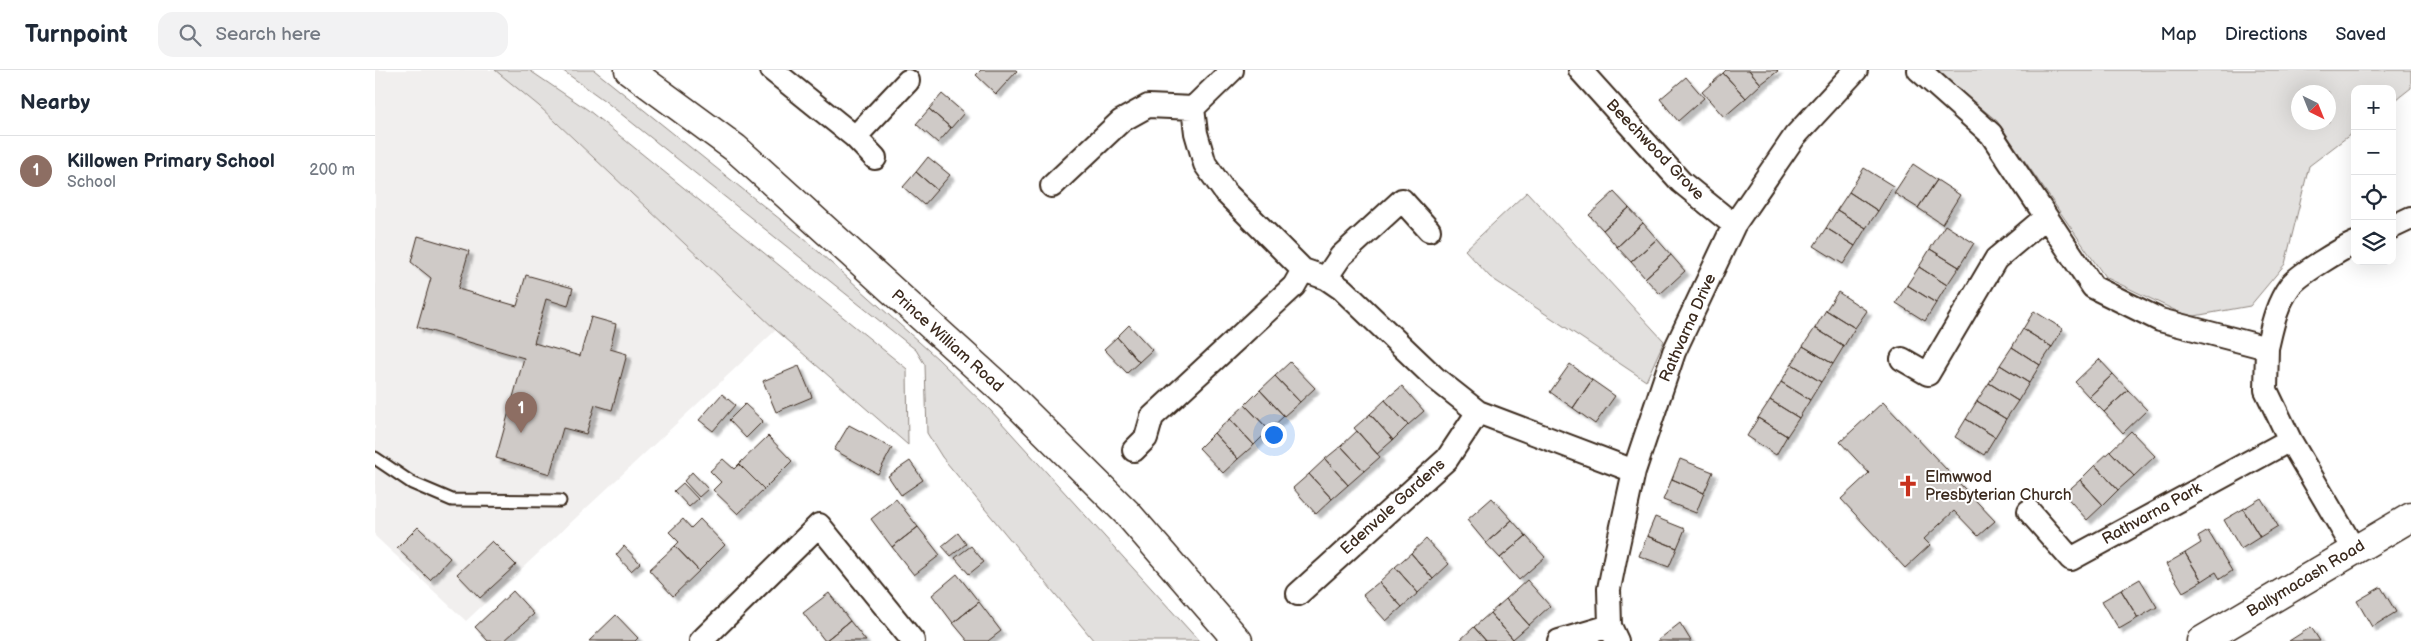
<!DOCTYPE html>
<html lang="en">
<head>
<meta charset="utf-8">
<style>
  :root { --surface:#fff; --page:#f2f2f3; --text:#1f2937; --muted:#747a83; --line:#e0e1e3; --accent:#d93025 }
  body { margin:0; font-family:"Balsamiq Sans",sans-serif; background:var(--page); color:var(--text) }
  .controls { position:absolute; right:15px; top:15px; display:grid; overflow:hidden; border-radius:10px; box-shadow:0 5px 20px #0002 }
  .controls button { width:45px; height:45px; display:grid; place-items:center; padding:0; border:0; border-bottom:1px solid var(--line); background:var(--surface); color:var(--text); font:25px sans-serif }
  .compass { position:absolute; left:1916px; top:15px; width:45px; height:45px; border-radius:50%; background:var(--surface); box-shadow:0 5px 20px #0002; rotate:137deg }
  .you { position:absolute; left:898px; top:364px; width:18px; height:18px; margin:-12px; border:4px solid #fff; border-radius:50%; background:#1a73e8; box-shadow:0 0 0 8px #1a73e833 }
  .badge { display:grid; place-items:center; width:32px; height:32px; border-radius:50%; background:var(--accent); color:#fff; font-size:16px; font-weight:700 }
  .pin { position:absolute; translate:-50% -41px; filter:drop-shadow(0 1px 2px #0008) }
  .pin::after { content:''; position:absolute; top:26px; width:18px; height:15px; background:inherit; clip-path:polygon(0 0,100% 0,50% 100%) }
  .list { margin:0; padding:0; list-style:none }
  h2 { display:flex; justify-content:space-between; align-items:center; height:65px; margin:0; padding:0 20px; font-size:21px }
  h2 small { font-size:16px; font-weight:400; color:var(--muted) }
  .list li { display:grid; grid-template-columns:32px 1fr auto; gap:15px; align-items:center; box-sizing:border-box; height:70px; padding:0 20px; border-top:1px solid var(--line) }
  .list b { display:block; font-size:19px; white-space:nowrap }
  .list p { margin:0; font-size:16px; white-space:nowrap; color:var(--muted) }
  .list em { font-size:16px; font-style:normal; color:var(--muted) }
  .icon { flex:none; width:28px; height:28px; fill:none; stroke:currentColor; stroke-width:2; stroke-linecap:round; stroke-linejoin:round }
  .map { position:relative; flex:none; width:2036px; height:571px; overflow:hidden }
  header { display:flex; align-items:center; gap:30px; box-sizing:border-box; height:70px; padding:0 25px; background:var(--surface); border-bottom:1px solid var(--line) }
  header strong { font-size:24px }
  nav { display:flex; gap:28px; margin-inline-start:auto; font-size:18px }
  .search { width:350px; height:45px; background:var(--page); display:flex; align-items:center; gap:12px; box-sizing:border-box; padding:0 18px; border-radius:15px; color:var(--muted); font-size:19px }
  main { display:flex }
  aside { flex:1; background:var(--surface) }
  .map>svg:first-child { display:block }
  .built { fill:#f1efee }
  .green { fill:#e2e0de; stroke:#8e857e; fill-rule:evenodd }
  .building { fill:#cfcac7; stroke:#3b2a1e; filter:url(#shadow) }
  .lines { fill:none; stroke-linecap:round; stroke-linejoin:round }
  .service-casing { stroke:#3b2a1e; stroke-width:15 }
  .minor-casing { stroke:#3b2a1e; stroke-width:26 }
  .primary-casing { stroke:#3b2a1e; stroke-width:31 }
  .service { stroke:#fff; stroke-width:11 }
  .minor { stroke:#fff; stroke-width:22 }
  .primary { stroke:#fff; stroke-width:28 }
  .labels { text-anchor:middle; dominant-baseline:central; stroke-width:4; stroke-linejoin:round; paint-order:stroke }
  .street-label { font-size:16px; fill:#3b2a1e; stroke:#fff }
  .poi-label { font-size:16px; fill:#3b2a1e; stroke:#fff; text-anchor:start }
</style>
</head>
<body>
<header>
<strong>Turnpoint</strong>
<div class="search"><svg class="icon" aria-label="search" viewBox="0 0 24 24"><circle cx="10" cy="10" r="6"/><path d="M15 15l6 6"/></svg>Search here</div>
<nav><a>Map</a><a>Directions</a><a>Saved</a></nav>
</header>
<main>
<aside>
<h2>Nearby<small></small></h2>
<ul class="list">
<li><span class="badge" style="background:#8d6e63">1</span><div><b>Killowen Primary School</b><p>School</p></div><em>200 m</em></li>
</ul>
</aside>
<div class="map">
<svg width="2036" height="571" viewBox="0 0 2036 571">
  <defs>
    <filter id="shadow"><feDropShadow dx="4.5" dy="4.5" stdDeviation="1" flood-color="#0004"/></filter>
  </defs>
  <rect width="100%" height="100%" fill="#fff"/>
  <filter id="ink" filterUnits="userSpaceOnUse"><feTurbulence type="fractalNoise" baseFrequency=".02" numOctaves="2"/><feDisplacementMap in="SourceGraphic" scale="10" xChannelSelector="R" yChannelSelector="G"/><feConvolveMatrix kernelMatrix="1 2 1 2 8 2 1 2 1" color-interpolation-filters="sRGB"/></filter>
  <g filter="url(#ink)">
    <path class="built" d="M0,0h120l44,36 237,224 -310,291 -91,-85z"/>
    <path class="green" d="M120,0h34l59,40 319,259 1,76 -132,-115 -237,-224z
      M187,0h32l207,166 137,123 53,52 208,230h-105l-152,-184 -15,-24 -2,-68 -9,-15 -311,-249z
      M1560,0h476v18l-19,15v-14h-37v42l-46,35 -24,98 -35,42 -61,11 -84,-40 -108,-156zM1924,22h30v30h-30z
      M1152,122l137,149 -18,40 -156,-104 -25,-27z"/>
    <path class="building" d="M606,0h35l1,1 -21,23 -20,-19z
      M1351,0h23l12,14 -15,14 -23,-25z
      M1374,0h28l1,1 -17,13z
      M1348,3l23,25 -22,19 -22,-25z
      M1311,7l18,21 -26,23 -18,-22z
      M567,24l22,19 -13,15 -22,-19z
      M554,39l22,19 -13,15 -22,-19z
      M553,87l22,18 -13,15 -21,-18z
      M1538,94l24,16 -19,28 -24,-15z
      M1489,98l29,18 -15,25 -29,-19z
      M541,102l21,18 -13,15 -21,-18z
      M1562,110l23,15 -18,29 -24,-16z
      M1239,122l15,16 -26,22 -14,-15z
      M1474,122l29,19 -12,17 -29,-18z
      M1254,138l14,15 -26,24 -14,-17z
      M1462,140l29,18 -11,18 -29,-18z
      M1268,153l14,16 -26,23 -14,-15z
      M1570,155l29,18 -15,24 -29,-18z
      M1451,158l29,18 -12,18 -29,-18z
      M43,166l51,15 -11,38 59,17 9,-31 47,13 -5,18 -22,-7 -12,44 46,13 11,-39 25,7 -6,25 17,5 -15,56 -17,-5 -9,29 -23,-6 -13,46 -54,-16 28,-100 -107,-31 14,-49 -20,-16z
      M1282,169l14,16 -26,23 -14,-16z
      M1555,179l29,18 -12,18 -28,-18z
      M1296,185l14,16 -25,23 -15,-16z
      M1544,197l28,18 -11,18 -29,-18z
      M1532,215l29,18 -11,18 -29,-18z
      M1463,222l29,19 -12,17 -29,-18z
      M1451,240l29,18 -11,18 -29,-18z
      M1659,241l29,18 -11,18 -29,-18z
      M754,255l23,25 -13,12 -22,-25z
      M1440,258l29,18 -11,18 -30,-18z
      M1648,259l29,18 -12,18 -28,-18z
      M742,267l22,25 -12,11 -23,-24z
      M1428,276l30,18 -12,18 -29,-18z
      M1637,277l28,18 -11,18 -29,-18z
      M1724,289l14,15 -24,23 -14,-15z
      M915,292l25,26 -15,14 -25,-26z
      M1195,294l22,16 -19,28 -23,-16z
      M1417,294l29,18 -11,18 -29,-18z
      M1625,295l29,18 -11,18 -29,-18z
      M424,296l13,31 -36,15 -13,-31z
      M1738,304l15,16 -24,22 -15,-15z
      M900,306l25,26 -16,14 -24,-26z
      M1217,310l23,16 -20,28 -22,-16z
      M1406,312l29,18 -11,18 -29,-18z
      M1614,313l29,18 -12,18 -29,-18z
      M1027,316l22,25 -16,14 -23,-25z
      M885,320l24,26 -15,14 -24,-25z
      M1753,320l19,20 -24,23 -19,-21z
      M347,324l13,11 -22,26 -14,-11z
      M1010,330l23,25 -15,15 -23,-26z
      M1395,330l29,18 -12,18 -29,-18z
      M1602,331l29,18 -11,18 -29,-18z
      M1508,332l112,119 -17,15 -24,-25 -30,28 6,6 -25,23 -64,-69 28,-26 -29,-31z
      M370,334l18,17 -17,17 -17,-18z
      M870,335l24,25 -15,15 -24,-26z
      M995,344l23,26 -16,14 -23,-26z
      M1383,348l29,18 -11,19 -29,-19z
      M855,349l24,26 -16,14 -24,-26z
      M1591,349l29,18 -11,18 -29,-18z
      M474,355l43,23 -14,26 -44,-24z
      M982,361l23,26 -16,14 -23,-25z
      M1756,361l24,25 -21,20 -24,-25z
      M839,363l24,26 -15,14 -24,-25z
      M393,366l24,25 -28,28 -25,-25z
      M966,376l23,25 -16,14 -23,-26z
      M1735,381l24,25 -16,14 -23,-25z
      M348,389l11,10 5,-5 25,25 -26,25 -25,-24 8,-8 -11,-11z
      M950,389l23,26 -16,14 -23,-25z
      M1305,389l33,13 -9,21 -32,-14z
      M535,391l13,19 -22,15 -13,-19z
      M1720,395l23,25 -15,15 -23,-25z
      M317,402l16,17 -9,8 -15,-16z
      M934,404l23,25 -16,15 -23,-26z
      M1297,409l32,14 -8,20 -33,-13z
      M1705,410l23,25 -16,15 -23,-26z
      M308,413l15,16 -9,8 -15,-16z
      M1117,428l20,22 -26,23 -19,-23z
      M1886,428l17,28 -18,11 -17,-28z
      M521,429l22,28 -26,20 -21,-28z
      M1868,439l17,28 -19,12 -17,-29z
      M1280,447l30,12 -8,19 -30,-12z
      M308,449l8,9 9,-9 25,26 -26,26 -24,-25 4,-4 -10,-10z
      M1137,450l14,16 -26,22 -14,-15z
      M43,457l32,31 -20,22 -33,-32z
      M543,457l22,28 -26,20 -22,-28z
      M1833,461l24,40 -12,8 -4,-7 -14,9 -17,-28 16,-10 -3,-6z
      M583,463l8,11 -15,12 -9,-10z
      M1151,466l19,21 -26,23 -19,-22z
      M1272,466l30,12 -8,19 -30,-11z
      M1051,469l23,25 -16,15 -22,-26z
      M117,471l24,24 -36,33 -23,-24z
      M249,476l16,17 -9,8 -15,-16z
      M300,476l24,25 -26,25 -24,-26z
      M596,476l13,16 -15,12 -14,-16z
      M1036,483l22,26 -15,14 -23,-26z
      M1810,483l17,28 -19,11 -17,-28z
      M1020,497l23,26 -16,14 -23,-25z
      M582,504l22,28 -26,21 -21,-28z
      M1765,509l17,28 -19,11 -17,-28z
      M1152,510l23,26 -21,19 -23,-26z
      M1004,512l23,25 -16,14 -23,-26z
      M2006,517l15,25 -24,15 -15,-26z
      M1746,520l17,28 -19,11 -17,-28z
      M138,521l21,23 -30,27h-16l-13,-14z
      M454,523l21,28 -25,20 -22,-28z
      M1131,529l23,26 -16,14 -23,-26z
      M604,532l22,29 -13,10h-20l-15,-18z
      M1115,543l23,26 -3,2h-24l-12,-14z
      M241,545l22,23 -3,3h-46z
      M475,551l16,20h-41z
      M1305,553l11,18h-34z
      M1099,557l12,14h-27z
      M1936,557l9,14h-31z"/>
    <g class="lines">
      <g class="service-casing">
        <path id="service" d="M0,388l37,25 40,17 108,1"/>
      </g>
      <g class="minor-casing">
        <path id="minor" d="M397,0l83,67 20,21
          M857,0l-39,38 3,25 9,31 20,28 78,78 23,8 16,11 93,89 43,34 156,59
          M1205,0l101,112 53,43
          M1544,0l72,64 102,153 67,33 107,28 -1,42 24,50 65,111
          M480,67l53,-56
          M677,116l69,-65 27,-15 45,2
          M2017,157l19,-9
          M951,208l15,-22 61,-56 27,30
          M1892,278c5,-21 9,-43 23,-62 8,-11 51,-37 65,-43
          M1527,289l26,15 68,-115 50,-42
          M759,380l12,-12 6,-21 142,-131 9,-16
          M1654,441l42,48 219,-119
          M923,524l149,-135 31,-47
          M326,571l118,-116 94,116
          M1184,571l51,-15
          M1242,571l-7,-15 -1,-37 7,-35 18,-83 40,-119 60,-127 61,-89 61,-66"/>
      </g>
      <g class="primary-casing">
        <path id="primary" d="M254,0l106,78 274,248 118,117 111,128
          M1826,571l210,-124"/>
      </g>
      <use href="#service" class="service"/>
      <use href="#minor" class="minor"/>
      <use href="#primary" class="primary"/>
    </g>
  </g>
  <defs>
    <g id="church-bare" transform="scale(1.725)"><path d="M-1.2-6h2.4v3.5h3.3v2.4h-3.3V6h-2.4V-.1h-3.3v-2.4h3.3Z" fill="#c8321e" stroke="#fff" stroke-width="2.5" paint-order="stroke"/></g>
  </defs>
  <g fill-rule="evenodd">
    <use href="#church-bare" x="1533" y="416"/>
  </g>
  <g class="labels">
    <g class="street-label">
      <text transform="translate(1280 80) rotate(46)">Beechwood Grove</text>
      <text transform="translate(1313 258) rotate(-66)">Rathvarna Drive</text>
      <text transform="translate(572 271) rotate(42)">Prince William Road</text>
      <text transform="translate(1018 437) rotate(-42)">Edenvale Gardens</text>
      <text transform="translate(1777 444) rotate(-29)">Rathvarna Park</text>
      <text transform="translate(1931 509) rotate(-31)">Ballymacash Road</text>
    </g>
    <g class="poi-label">
      <text x="1550" y="407">Elmwwod<tspan x="1550" dy="18">Presbyterian Church</tspan></text>
    </g>
  </g>
</svg>
<div class="controls">
<button>+</button>
<button>−</button>
<button><svg class="icon" aria-label="locate" viewBox="0 0 24 24"><circle cx="12" cy="12" r="6"/><path d="M12 2v4M12 18v4M2 12h4M18 12h4"/></svg></button>
<button><svg class="icon" aria-label="layers" viewBox="0 0 24 24"><path d="M12 4l9 5-9 5-9-5zM3 14l9 5 9-5"/></svg></button>
</div>
<svg class="compass" viewBox="-18 -18 36 36"><path d="M0-13l5 13h-10z" fill="#e53935"/><path d="M0 13l5-13h-10z" fill="#747a83"/></svg>
<div class="you"></div>
<div class="pin badge" style="left:146px;top:363px;background:#8d6e63">1</div>
</div>
</main>
</body>
</html>
